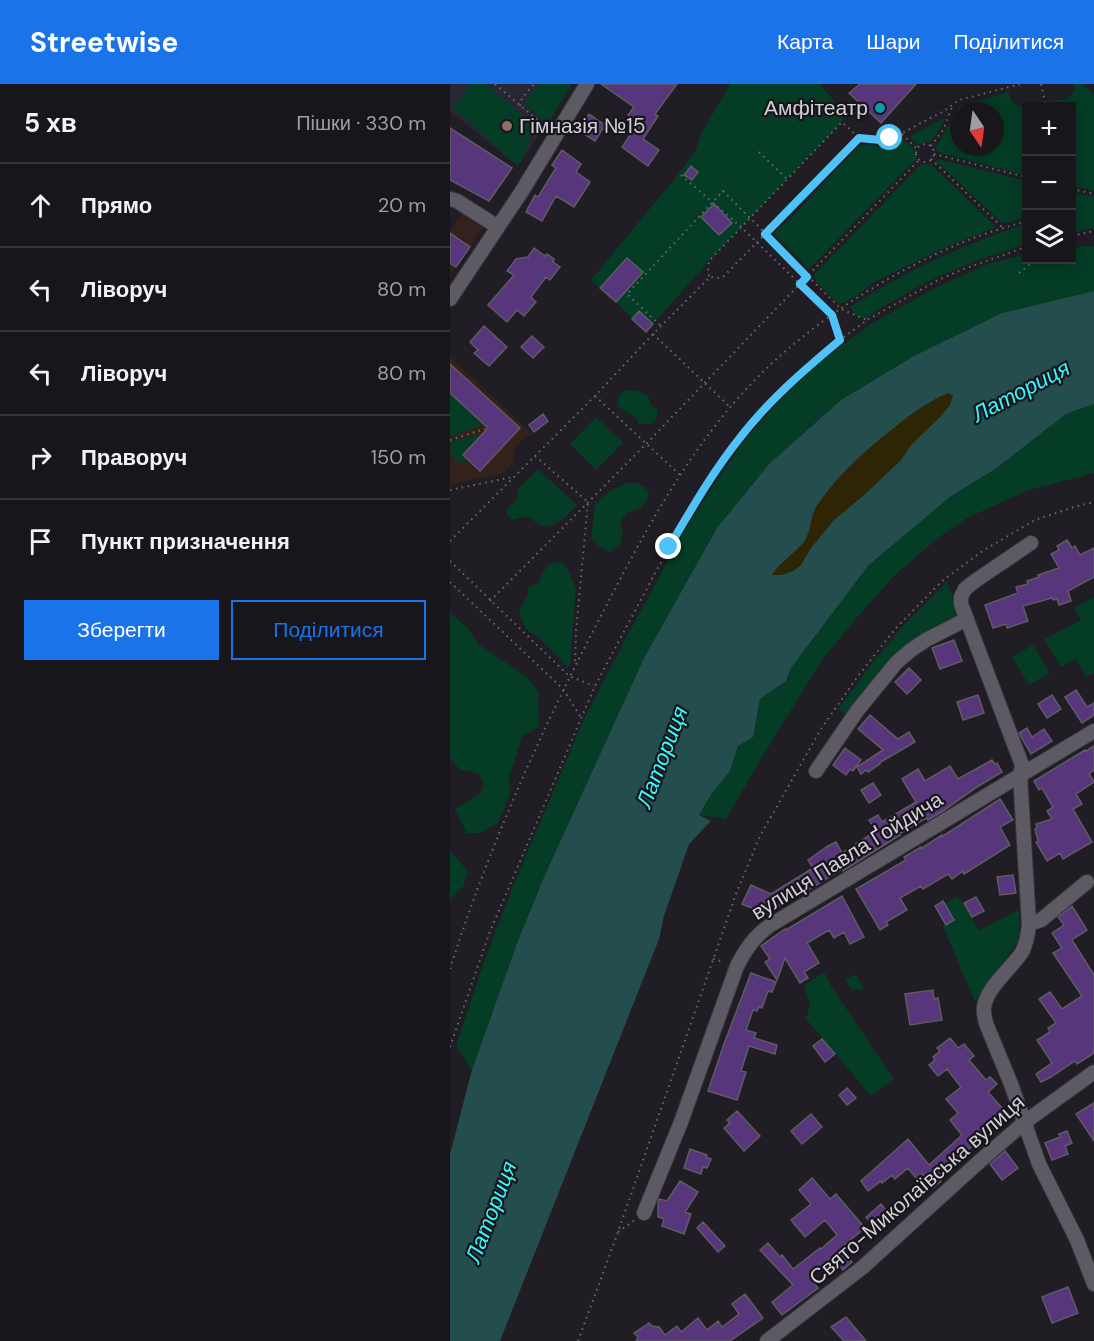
<!DOCTYPE html>
<html lang="uk">
<head>
<meta charset="utf-8">
<style>
  :root { --surface:#18161b; --page:#252328; --text:#f1f3f6; --muted:#9f9fa3; --line:#36353a; --accent:#1a73e8 }
  body { margin:0; font-family:"DM Sans",sans-serif; background:var(--page); color:var(--text) }
  .controls { position:absolute; right:18px; top:18px; display:grid; overflow:hidden; border-radius:0px; box-shadow:0 3px 15px #0003 }
  .controls button { width:54px; height:54px; display:grid; place-items:center; padding:0; border:0; border-bottom:2px solid var(--line); background:var(--surface); color:var(--text); font:30px sans-serif }
  .compass { position:absolute; left:500px; top:18px; width:54px; height:54px; border-radius:50%; background:var(--surface); box-shadow:0 3px 15px #0003; rotate:167deg }
  .stop { position:absolute; width:18px; height:18px; margin:-14px; border:4px solid #4fc3f7; border-radius:50%; background:#fff }
  .stop.end { background:#4fc3f7; border-color:#fff; box-shadow:0 2px 6px #0008 }
  .list { margin:0; padding:0; list-style:none }
  h2 { display:flex; justify-content:space-between; align-items:center; height:78px; margin:0; padding:0 24px; font-size:26px }
  h2 small { font-size:20px; font-weight:400; color:var(--muted) }
  .list li { display:grid; grid-template-columns:39px 1fr auto; gap:18px; align-items:center; box-sizing:border-box; height:84px; padding:0 24px; border-top:2px solid var(--line) }
  .list b { display:block; font-size:22px; white-space:nowrap }
  .list em { font-size:20px; font-style:normal; color:var(--muted) }
  .actions { display:flex; gap:12px; padding:18px 24px }
  .actions a { flex:1; padding:14px 0; border:2px solid var(--accent); border-radius:0px; text-align:center; font-size:21px; color:var(--accent) }
  .actions .main { background:var(--accent); color:#fff }
  .icon { flex:none; width:33px; height:33px; fill:none; stroke:currentColor; stroke-width:2; stroke-linecap:round; stroke-linejoin:round }
  .map { position:relative; flex:none; width:644px; height:1257px; overflow:hidden }
  header { display:flex; align-items:center; gap:36px; box-sizing:border-box; height:84px; padding:0 30px; background:var(--accent); color:#fff }
  header strong { font-size:28px }
  nav { display:flex; gap:33px; margin-inline-start:auto; font-size:21px }
  main { display:flex }
  aside { flex:1; background:var(--surface) }
  .map>svg:first-child { display:block }
  .commercial { fill:#33211c }
  .built { fill:#2a2532 }
  .green { fill:#043c26; fill-rule:evenodd }
  .sand { fill:#2e2504 }
  .water { fill:#244d4e; fill-rule:evenodd }
  .building { fill:#57367b; stroke:#5f5b64; stroke-width:1.5 }
  .lines { fill:none; stroke-linecap:round; stroke-linejoin:round }
  .minor-casing { stroke:#3a373e; stroke-width:16 }
  .path { stroke:#6c696f; stroke-width:2; stroke-dasharray:1.5 4.5; stroke-linecap:butt }
  .minor { stroke:#5e5a63; stroke-width:14 }
  .route { stroke:#4fc3f7; stroke-width:8 }
  .culture-dot { fill:#0f9aa8; stroke:#17141b; stroke-width:2 }
  .education-dot { fill:#8d6e63; stroke:#17141b; stroke-width:2 }
  .labels { text-anchor:middle; dominant-baseline:central; stroke-width:4.5; stroke-linejoin:round; paint-order:stroke }
  .poi-label { font-size:21px; fill:#d3d1d6; stroke:#17141b; text-anchor:end }
  .street-label { font-size:21px; fill:#d3d1d6; stroke:#17141b }
  .water-label { font-size:22px; font-style:italic; fill:#33fafb; stroke:#17141b }
</style>
</head>
<body>
<header>
<strong>Streetwise</strong>
<nav><a>Карта</a><a>Шари</a><a>Поділитися</a></nav>
</header>
<main>
<aside>
<h2>5 хв<small>Пішки · 330 m</small></h2>
<ul class="list">
<li><svg class="icon" aria-label="ahead" viewBox="0 0 24 24"><path d="M12 20V5M6 11l6-6 6 6"/></svg><div><b>Прямо</b></div><em>20 m</em></li>
<li><svg class="icon" aria-label="left" viewBox="0 0 24 24"><path d="M17 20v-9H6M10 6l-5 5 5 5"/></svg><div><b>Ліворуч</b></div><em>80 m</em></li>
<li><svg class="icon" aria-label="left" viewBox="0 0 24 24"><path d="M17 20v-9H6M10 6l-5 5 5 5"/></svg><div><b>Ліворуч</b></div><em>80 m</em></li>
<li><svg class="icon" aria-label="right" viewBox="0 0 24 24"><path d="M7 20v-9h11M14 6l5 5-5 5"/></svg><div><b>Праворуч</b></div><em>150 m</em></li>
<li><svg class="icon" aria-label="arrive" viewBox="0 0 24 24"><path d="M6 21V4h12l-3 4 3 4H6"/></svg><div><b>Пункт призначення</b></div></li>
</ul>
<div class="actions"><a class="main">Зберегти</a><a>Поділитися</a></div>
</aside>
<div class="map">
<svg width="644" height="1257" viewBox="0 0 644 1257">
  <rect width="100%" height="100%" fill="#201d24"/>
  <path class="commercial" d="M14,127l21,14 -35,51v-46z
    M0,272l83,79 -7,2 -10,8 -3,18 -9,10 -54,12z"/>
  <path class="built" d="M0,0h122l-27,43 -27,39 -68,-55z"/>
  <path class="green" d="M22,0h14l41,35c9,17 -1,32 -9,47l-66,-59z
    M90,0h32l-25,41 -21,-19c-1,-9 8,-16 14,-22z
    M280,0h90l24,29 -2,9 -133,139 -63,71 -30,-30 -25,-22 85,-103 20,-27 4,-14z
    M623,0h10l11,11v96l-22,-6v-79h-22l-1,-4 2,-2c12,1 18,-1 25,-12z
    M558,8l4,10 6,4 27,-2 1,2h-20v69l-88,-23 -2,-2v-3l23,-41zM509,27h36v36h-36z
    M493,35h2l-7,13 -7,9 -13,3 -6,-5 -1,-3 3,-2z
    M451,54l14,12 2,9 -2,1 -106,109 -36,-36 18,-15 66,-70 6,-4 14,2z
    M488,75l88,22v36l-14,5 -10,1 -64,-60 -2,-2z
    M472,79l4,2 5,-1 2,2 62,60 -1,2c-41,15 -80,34 -119,54 -12,7 -23,20 -36,22l-24,-24 -1,-5z
    M622,108l22,5v31l-22,5z
    M576,140v21c-57,15 -112,40 -161,74l-8,-3 -7,-9c57,-37 112,-62 176,-83z
    M632,162h12v45l-91,22 -89,43 -73,44 -72,64 -52,64 -73,130 -100,219 -27,66 -45,127 -16,-24 27,-81 28,-74 74,-174 46,-88 53,-98 27,-42 33,-48 37,-42 39,-37 51,-38 62,-35 55,-25 38,-10v6h46v-11z
    M174,306l15,1 9,5 3,9 7,5 -1,8 -6,6h-12l-3,-6 -19,-12 1,-9z
    M0,309l34,31 -34,13z
    M644,320v69l-65,17 -62,28 -29,20 -44,38 -40,45 -34,42 -56,91 -38,65 -27,-4 13,-22 18,-22 8,-25 15,-10 7,-37 26,-18 5,-13 77,-102 83,-70 43,-26 72,-56z
    M146,333l27,26 -27,27 -26,-26z
    M32,350l-19,21 5,5 -10,3c-7,-5 -8,-13 -8,-21z
    M88,385l39,36c-9,9 -22,26 -37,20 -9,-4 -1,-1 -8,-6 -7,-4 -13,-1 -19,1l-5,-4 -2,-6 11,-11 1,-10z
    M177,399h11l11,8 -1,9 -9,9 -11,3 -8,9 3,13 -3,11 -10,8 -11,-7 -8,-7 4,-35 12,-11z
    M111,478c11,11 8,14 15,26l-6,76 -2,4 -30,-31 -12,-8 -5,-9 -2,-10 9,-15v-7l6,-4 5,-1 1,-6 9,-13z
    M497,498l14,36 -51,29 -61,70 -11,-8 40,-53 27,-32z
    M644,513v76l-8,4 -10,-18 -15,8 -17,-28 37,-19 -7,-12z
    M0,529l17,14 11,17 49,33 12,15 -1,9 1,25 -10,7 -7,3 -7,25 -6,15 1,19 -12,28 -18,10h-13l-12,-24 26,-16 3,-10 -5,-9 -20,-5 -9,-12z
    M583,561l17,28 -21,12 -17,-28z
    M0,768l6,5 12,15 -5,15 -13,12v13z
    M508,812l21,34 40,-20v24l-2,9 -42,59 -32,-76 11,-6 -10,-16z
    M374,888l7,14 63,93 -23,17 -65,-77 4,-14 -6,-19z
    M406,890l8,15 -12,1 -7,-10z"/>
  <path class="sand" d="M498,309l5,3 -3,9 -10,12 -29,28 -10,15 -38,36 -29,24 -23,28 -10,17 -8,6 -11,4h-11c10,-12 23,-21 33,-33 7,-10 6,-24 12,-35 29,-44 84,-92 132,-114z"/>
  <path class="water" d="M644,207v113l-28,10 -72,56 -43,26 -83,70 -77,102 -5,13 -26,18 -7,38 -15,9 -8,25 -18,22 -13,22 12,6 -22,23 -25,72 -5,23 -159,402h-50v-187l22,-84 45,-127 27,-66 100,-219 73,-130 52,-64 72,-64 73,-44 88,-43zM498,309l5,3 -3,9 -10,12 -29,28 -10,15 -38,36 -29,24 -23,28 -10,17 -8,6 -11,4h-10c8,-13 22,-21 32,-33 7,-10 6,-24 12,-35 20,-30 46,-54 74,-76 18,-15 37,-29 58,-38z"/>
  <path class="building" d="M151,0h76l-22,30 3,2 -15,23 16,11 -11,16 -26,-19 17,-25 -11,-7 6,-8z
    M410,0h56l-35,39 -32,-30z
    M139,30l16,11 -10,16 -17,-11z
    M0,44l62,40 -23,33 -39,-21z
    M112,66l19,14 -5,8 14,10 -16,25 -18,-11 -14,25 -16,-9 9,-17 3,2 18,-29 -4,-3z
    M241,82l7,6 -6,8 -8,-5z
    M264,120l18,19 -13,12 -18,-18z
    M0,149l20,14 -14,20 -6,-4z
    M84,164l11,8 2,-2 7,5 -1,3 7,5 -10,13 -4,-3 -15,20 5,5 -12,14 -7,-6 -10,12 -19,-17 26,-30 -7,-4 9,-12 12,-2z
    M177,174l16,14 -27,30 -16,-14z
    M189,227l14,13 -7,8 -14,-13z
    M34,242l23,21 -18,19 -15,-13 4,-3 -8,-8z
    M82,252l12,11 -11,11 -12,-11z
    M0,280l70,64 -40,43 -17,-16 25,-27 -38,-35z
    M93,330l5,7 -14,11 -5,-7z
    M617,456l5,8 3,-2 5,9 14,-7v29l-26,14 3,10 -12,4 -2,-6 -4,1 -1,-2 -18,5 -11,3 5,15 -21,7 -1,-4 -13,4 -8,-23 33,-12 -2,-6 12,-3 -1,-3 12,-4 -1,-2 21,-7 -8,-14 8,-4 -2,-4z
    M504,556l8,21 -22,8 -8,-21z
    M459,584l12,12 -14,14 -12,-12z
    M626,606l11,17 7,-4v12l-12,8 -17,-26z
    M528,611l6,18 -21,7 -6,-18z
    M602,611l9,14 -14,9 -9,-14z
    M420,631l28,24 11,-7 6,10 -36,21 1,1 -12,8 -2,-2 -5,4 -4,-7 26,-17 -25,-21z
    M577,644l5,9 12,-8 8,12 -21,13 -12,-21z
    M644,662v24l-5,4 5,8 -18,12 6,10 -9,5 19,33 -29,17 -3,-6 -13,8 -11,-19 2,-1 -3,-12 2,-1 -1,-4 16,-5 -5,-8 6,-4 -11,-19 -3,2 -5,-9 51,-31 1,1z
    M395,664l16,12 -8,11 -3,-2 -4,6 -13,-10z
    M542,676l3,4 2,-1 5,9 -25,15 -34,24 -15,9 -2,-2 -27,16 1,1 -57,36 -1,-2 -43,27 -1,-2 -32,20 -24,-10 9,-19 20,9 42,-26 -5,-8 20,-14 8,-4 6,11 34,-22 -7,-11 9,-5 4,7 34,-20 -14,-23 16,-10 7,12 25,-15 8,13z
    M423,699l8,12 -12,8 -8,-13z
    M550,715l13,21 -13,7 10,18 -46,29 -1,-3 -11,8 -4,-5 -25,15 -2,-3 -21,12 7,12 -21,12 2,3 -8,5 -24,-41 50,-29 -2,-3 17,-10 1,1 20,-13 1,1z
    M563,791l3,18 -16,2 -3,-18z
    M392,812l22,41 -14,7 -6,-12 -10,6 -5,-8 -22,13 12,20 -15,9 4,6 -8,5 -15,-25 -8,22 -12,-18 5,-3 -9,-13 24,-17 1,1z
    M526,813l8,14 -12,6 -8,-14z
    M493,817l11,19 -8,5 -11,-19z
    M622,822l15,24 -15,10 22,35v78l-17,11 -2,-3 -24,16 -10,5 -5,-8 16,-11 -15,-23 13,-8 -2,-4 8,-5 -17,-24 11,-7 12,17 20,-13 -29,-43 9,-5 -10,-15 12,-8 -6,-8z
    M301,889l25,9 -4,10 -4,-1 -6,17 -3,-1 -2,4 -4,-1 -7,20 10,3 -2,5 23,7 -2,9 -26,-8 -8,25 5,1 -9,28 -29,-9 16,-47z
    M483,906l1,9 4,-1 4,22 -32,5 -5,-31z
    M500,954l8,10 6,-4 10,12 -5,4 17,20 4,-3 7,7 -9,8 20,23 -48,42 2,1 -23,20 2,3 -8,7 -11,-14 -6,4 -8,-10 -13,11 -3,-4 -10,8 -1,-2 -13,10 -7,-10 47,-42 21,26 33,-30 -12,-15 8,-7 -12,-14 15,-12 -14,-18 -9,7 -9,-11 6,-5 -2,-3 7,-6 -3,-3z
    M372,955l13,15 -10,8 -12,-16z
    M397,1004l9,10 -9,7 -8,-10z
    M644,1019v38l-18,-27z
    M287,1027l23,25 -16,15 -20,-23 6,-5 -3,-3z
    M361,1030l11,13 -20,17 -11,-13z
    M617,1047l5,12 -7,3 3,8 -16,6 -7,-17 15,-6 -1,-3z
    M240,1065l17,6 -1,2 5,2 -4,9 -4,-1 -2,7 -17,-6z
    M555,1067l13,17 -16,12 -12,-16z
    M362,1094l18,21 6,-5 29,34 -22,18 4,5 -3,2 8,9 -9,8 -11,-13 -24,18 10,13 -36,27 -10,-13 21,-17 -33,-35 8,-7 12,14 2,-2 11,14 27,-21 1,1 16,-14 -12,-15 -20,17 -14,-17 20,-16 -12,-14z
    M230,1097l18,11 -13,20 6,2 -7,20 -22,-8 2,-7 -6,-2v-14l1,-4 8,2z
    M431,1120l12,15 -15,13 -12,-15z
    M253,1138l22,24 -7,6 -21,-24z
    M618,1203l10,26 -26,10 -10,-26z
    M295,1210l18,24 -33,23h-94l2,-4 -4,-4 15,-10 3,3 7,1 6,8 12,-9 4,6 17,-14 9,12 11,-9 4,6 17,-13 -7,-10z
    M396,1233l20,24h-22l-13,-14z"/>
  <g class="lines">
    <g class="minor-casing">
      <path id="minor" d="M0,115l7,2 41,26
        M0,215l72,-108 65,-107
        M581,459l-56,38 -10,8 -4,8v7l61,161 -2,10 9,149c-1,9 -2,19 -7,28 -11,17 -35,35 -38,55 -1,7 1,13 3,19l24,58 28,80 38,76 17,44
        M366,687l41,-60 39,-48 15,-13 15,-10 41,-21
        M579,840l12,-4 46,-38
        M194,1129l37,-91 56,-156c9,-17 16,-28 32,-40l325,-195
        M317,1257l96,-74 117,-106 45,-39 69,-50"/>
    </g>
    <path class="path" d="M45,0l52,44
      M591,0l5,22
      M70,22l2,-8 12,-14
      M452,50l15,15
      M466 69a9 9 0 1 1 18 0a9 9 0 1 1-18 0Z
      M481,62l12,-16 9,-23
      M309,68l28,27
      M484,70l92,23
      M481,75l72,69
      M231,91l60,52 91,88 8,25
      M622,105l22,5
      M622,152l22,-5
      M569,189l16,-13
      M259,192l-1,-4 1,-11 133,-139 17,16
      M210,241l-33,-31 96,-103 118,118 26,11
      M203,250l77,73
      M145,312l85,79
      M0,356l38,-12
      M85,372l53,46 -12,129 -1,32
      M0,406l63,-13
      M0,457l145,-145 58,-62 57,-57 10,1 4,-2 135,-138 22,2 9,-2 12,-5 42,-22 15,-11 62,-16
      M0,477l119,115 25,10
      M0,498l113,107 17,27
      M40,517l156,-157 274,-285
      M263,875l11,3
      M0,885c39,-123 92,-241 152,-355 46,-89 94,-179 168,-249 55,-51 122,-93 191,-122 21,-9 43,-15 65,-22
      M0,963l39,-113 106,-248 74,-139 47,-77 23,-32 23,-27 50,-48 28,-23 27,-20 69,-39 25,-11 65,-23
      M168,1148l17,-12
      M128,1257l40,-109 118,-338 24,-58 61,-107 37,-53 38,-48 46,-47 42,-31 51,-30 39,-13 20,-5"/>
    <use href="#minor" class="minor"/>
  </g>
  <g class="lines">
    <path class="route" d="M219,463c22,-37 43,-74 70,-108 28,-37 65,-69 101,-99l-8,-25 -32,-31 7,-7 -42,-43 94,-96 22,2 9,-2"/>
  </g>
  <circle class="culture-dot" cx="430" cy="24" r="6"/>
  <circle class="education-dot" cx="57" cy="42" r="6"/>
  <g class="labels">
    <g class="poi-label">
      <text x="418" y="24">Амфітеатр</text>
      <text x="69" y="42" text-anchor="start">Гімназія №15</text>
    </g>
    <g class="street-label">
      <text transform="translate(397 772) rotate(-32)">вулиця Павла Ґойдича</text>
      <text transform="translate(467 1106) rotate(-41)">Свято-Миколаївська вулиця</text>
    </g>
    <g class="water-label">
      <text transform="translate(571 307) rotate(-28)">Латориця</text>
      <text transform="translate(212 673) rotate(-69)">Латориця</text>
      <text transform="translate(41 1128) rotate(-69)">Латориця</text>
    </g>
  </g>
</svg>
<div class="controls">
<button>+</button>
<button>−</button>
<button><svg class="icon" aria-label="layers" viewBox="0 0 24 24"><path d="M12 4l9 5-9 5-9-5zM3 14l9 5 9-5"/></svg></button>
</div>
<svg class="compass" viewBox="-18 -18 36 36"><path d="M0-13l5 13h-10z" fill="#e53935"/><path d="M0 13l5-13h-10z" fill="#9f9fa3"/></svg>
<div class="stop" style="left:440px;top:54px"></div>
<div class="stop end" style="left:219px;top:463px"></div>
</div>
</main>
</body>
</html>
